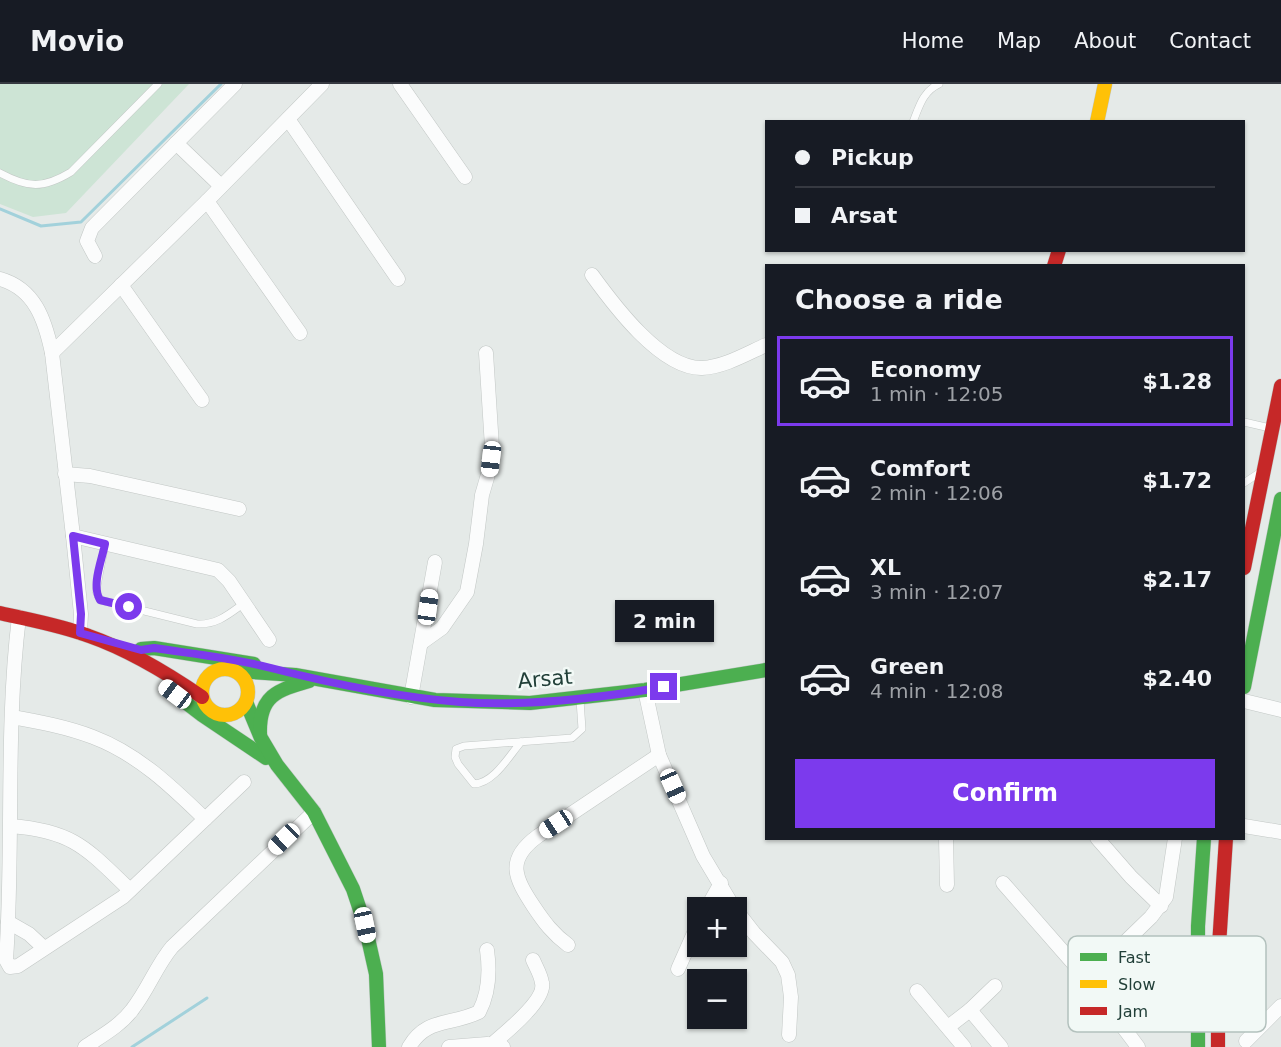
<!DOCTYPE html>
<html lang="en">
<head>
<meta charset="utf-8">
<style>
  :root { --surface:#171b24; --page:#242831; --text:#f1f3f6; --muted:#9ea1a6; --line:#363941; --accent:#7c3aed }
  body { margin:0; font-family:"DejaVu Sans",sans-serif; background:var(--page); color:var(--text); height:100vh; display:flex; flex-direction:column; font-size:22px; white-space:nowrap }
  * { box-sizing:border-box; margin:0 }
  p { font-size:20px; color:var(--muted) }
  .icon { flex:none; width:33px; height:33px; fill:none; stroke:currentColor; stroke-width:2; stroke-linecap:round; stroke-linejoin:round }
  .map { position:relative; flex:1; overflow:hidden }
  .side { position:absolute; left:765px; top:180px; width:480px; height:576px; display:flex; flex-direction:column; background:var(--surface); border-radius:0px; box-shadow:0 2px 4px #0004 }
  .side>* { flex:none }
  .guide { position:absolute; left:765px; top:36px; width:480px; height:132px; border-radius:0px; box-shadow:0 2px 4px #0004; display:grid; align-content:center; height:132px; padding:0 30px; background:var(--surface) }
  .controls { position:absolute; left:687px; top:813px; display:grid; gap:12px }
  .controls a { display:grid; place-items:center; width:60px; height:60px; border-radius:0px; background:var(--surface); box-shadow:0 2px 4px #0004; font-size:30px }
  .end { position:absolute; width:27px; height:27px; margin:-14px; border:8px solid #7c3aed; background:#fff; box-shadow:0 0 0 3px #fff }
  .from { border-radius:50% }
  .bubble { position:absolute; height:42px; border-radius:0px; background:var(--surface); box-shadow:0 2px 4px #0004; font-size:20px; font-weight:600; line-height:42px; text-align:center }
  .car { position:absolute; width:18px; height:36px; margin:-18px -9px; border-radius:8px; box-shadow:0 0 4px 2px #0007; background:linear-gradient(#fff 24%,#345 0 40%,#fff 0 76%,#345 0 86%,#fff 0) }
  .guide b { display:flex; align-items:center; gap:21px; height:57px; font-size:22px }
  .guide b+b { border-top:2px solid var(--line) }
  .guide i { width:15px; height:15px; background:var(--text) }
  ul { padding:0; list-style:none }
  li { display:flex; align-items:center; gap:18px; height:90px; margin:0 12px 9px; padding:0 18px; border:3px solid transparent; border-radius:0px }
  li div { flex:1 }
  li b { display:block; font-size:22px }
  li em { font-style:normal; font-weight:600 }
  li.active { border-color:var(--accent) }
  li>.icon { width:54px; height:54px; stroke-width:1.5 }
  h2 { padding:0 30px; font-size:27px; line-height:72px }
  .button { display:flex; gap:12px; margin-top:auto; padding:12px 30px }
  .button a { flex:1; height:69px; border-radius:0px; background:var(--accent); color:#fff; font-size:24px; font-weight:600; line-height:69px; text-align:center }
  header { display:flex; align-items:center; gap:36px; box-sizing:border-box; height:84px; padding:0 30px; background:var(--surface); border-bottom:2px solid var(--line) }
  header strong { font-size:28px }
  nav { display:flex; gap:33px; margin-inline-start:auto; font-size:21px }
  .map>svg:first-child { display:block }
  .green { fill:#cde4d5 }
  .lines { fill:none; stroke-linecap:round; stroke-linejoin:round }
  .stream { stroke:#a2d1db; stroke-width:3 }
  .lane-casing { stroke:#c2c7c5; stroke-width:8 }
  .street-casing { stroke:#c2c7c5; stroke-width:15 }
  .fast-casing { stroke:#c0c8c5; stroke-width:15 }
  .slow-casing { stroke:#c0c8c5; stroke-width:15 }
  .jam-casing { stroke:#c0c8c5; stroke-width:15 }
  .lane { stroke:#fbfcfc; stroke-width:7 }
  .street { stroke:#fbfcfc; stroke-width:14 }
  .fast { stroke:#4caf50; stroke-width:14 }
  .slow { stroke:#ffc107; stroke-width:14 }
  .jam { stroke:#c62828; stroke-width:14 }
  .route { stroke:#7c3aed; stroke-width:8 }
  .labels { text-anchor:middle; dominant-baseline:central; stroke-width:5; stroke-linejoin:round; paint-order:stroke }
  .street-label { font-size:21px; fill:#213f38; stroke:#f2f9f6 }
  .key { fill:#f2f9f6; stroke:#b3c1bd; stroke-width:1.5 }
  .key-label { font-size:16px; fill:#213f38 }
</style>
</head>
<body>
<header>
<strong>Movio</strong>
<nav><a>Home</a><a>Map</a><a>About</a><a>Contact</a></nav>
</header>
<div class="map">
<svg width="1281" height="963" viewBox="0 0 1281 963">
  <rect width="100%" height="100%" fill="#e5eae8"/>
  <!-- green -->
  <polygon class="green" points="0,0 189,0 66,129 33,133 0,120"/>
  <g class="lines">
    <!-- stream -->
    <g class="stream">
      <polyline points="0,125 41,142 81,138 221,0"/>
      <polyline points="132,963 207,914"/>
    </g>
    <!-- lane casing -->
    <g class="lane-casing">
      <g id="lane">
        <path d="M913,38C919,23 923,7 939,0"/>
        <path d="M0,89C28,104 43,105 71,88L158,0"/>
        <polyline points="1244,338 1270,344"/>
        <polyline points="1244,399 1259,389"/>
        <path d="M105,460L96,507L100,516L197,540C216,541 228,531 243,520"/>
        <path d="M521,658C509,672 494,699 474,700L458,680L455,673L456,665L464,662L572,654L582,645L580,616"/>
      </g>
    </g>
    <!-- street casing -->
    <g class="street-casing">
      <g id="street">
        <polyline points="400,0 465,93"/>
        <polyline points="288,35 398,195"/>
        <polyline points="176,59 221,102"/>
        <polyline points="207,117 300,249"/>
        <polyline points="95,172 87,157 92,144 235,0"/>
        <path d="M592,191C613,220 661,285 702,284C724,283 746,270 766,261"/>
        <path d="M0,195C35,205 45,236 52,269L73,452L81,530L80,549"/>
        <polyline points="121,201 202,316"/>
        <polyline points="52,269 207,117 322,0"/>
        <polyline points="65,390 90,392 239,425"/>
        <polyline points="73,452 218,486 229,497 269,556"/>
        <path d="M19,533C5,647 14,762 6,876L10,883L18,882L123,813L244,698"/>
        <polyline points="421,559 442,544 467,508 476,460 482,411 489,387 492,363 486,269"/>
        <polyline points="645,606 659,671 703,772 734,824"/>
        <polyline points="411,613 435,478"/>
        <polyline points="1244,617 1281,626"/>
        <path d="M12,633C40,638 67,643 93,653C138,670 172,703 205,735"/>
        <path d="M11,742C74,747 87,765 130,806"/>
        <polyline points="1244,742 1281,748"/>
        <polyline points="946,754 947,801"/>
        <polyline points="1097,754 1131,793 1161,822"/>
        <polyline points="1003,799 1087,895 1138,963"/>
        <polyline points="707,824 721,799"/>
        <polyline points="736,826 754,849 782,878 788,891 791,913 789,951"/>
        <polyline points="8,838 29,850 44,864"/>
        <path d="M568,861C553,850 544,838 534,823C515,794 505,776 538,752L659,671"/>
        <polyline points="678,885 698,840"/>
        <polyline points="1087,895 1151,833 1166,813 1175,754"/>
        <polyline points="995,902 970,926 1001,963"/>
        <polyline points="917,907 964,963"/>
        <polyline points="948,943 970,926"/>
        <polyline points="1246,957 1281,922"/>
        <path d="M491,961C504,950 546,916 542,899C541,891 536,883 533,876"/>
        <path d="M85,963C101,952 120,942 132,926C148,906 156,882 172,863L314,728"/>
        <path d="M409,963C427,933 450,942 479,928C489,909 490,887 487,866"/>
        <polyline points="449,963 487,960 503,963"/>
      </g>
    </g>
    <!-- fast casing -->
    <g class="fast-casing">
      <g id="fast">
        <polyline points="141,565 154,564 254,580"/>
        <polyline points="236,587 295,591 435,616 530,619 645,606 766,586"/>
        <polyline points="1244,603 1281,415"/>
        <polyline points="168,605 202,631 266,674"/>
        <polyline points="246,618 261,654 277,681 314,728 353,805 365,841 376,890 379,963"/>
        <path d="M260,649C259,612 277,606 309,597"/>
        <polyline points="1198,963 1198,842 1204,754"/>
      </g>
    </g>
    <!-- slow casing -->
    <g class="slow-casing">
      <g id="slow">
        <polyline points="1097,38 1105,0"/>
        <circle cx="225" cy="608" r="23"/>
      </g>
    </g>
    <!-- jam casing -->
    <g class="jam-casing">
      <g id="jam">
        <polyline points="1054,182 1059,166"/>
        <polyline points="1244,484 1281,302"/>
        <path d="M0,529C30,536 60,541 89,552C129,566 167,589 202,613"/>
        <polyline points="1218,963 1218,877 1226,754"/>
      </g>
    </g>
    <!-- lane -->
    <use href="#lane" class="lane"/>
    <!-- street -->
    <use href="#street" class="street"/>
    <!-- fast -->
    <use href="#fast" class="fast"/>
    <!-- slow -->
    <use href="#slow" class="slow"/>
    <!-- jam -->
    <use href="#jam" class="jam"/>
  </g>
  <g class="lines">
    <!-- route -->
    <path class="route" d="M129,523L100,516C91,501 102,476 105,460L73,452L81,530L80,549L141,566L154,564C193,570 234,574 271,584C333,600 396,613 460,618C526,623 599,614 664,603"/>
  </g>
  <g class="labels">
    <!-- street labels -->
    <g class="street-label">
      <text transform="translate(545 595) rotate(-5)">Arsat</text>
    </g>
  </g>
  <!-- legend -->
  <rect x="1068" y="852" width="198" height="96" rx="9" class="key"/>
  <rect x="1080" y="869" width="27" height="8" fill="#4caf50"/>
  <rect x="1080" y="896" width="27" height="8" fill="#ffc107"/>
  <rect x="1080" y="923" width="27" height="8" fill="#c62828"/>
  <g class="key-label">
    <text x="1118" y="879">Fast</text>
    <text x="1118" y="906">Slow</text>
    <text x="1118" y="933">Jam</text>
  </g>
</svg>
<div class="controls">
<a>+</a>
<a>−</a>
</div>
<i class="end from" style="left:129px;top:523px"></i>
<i class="end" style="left:664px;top:603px"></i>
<div class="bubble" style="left:615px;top:516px;width:99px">2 min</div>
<i class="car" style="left:491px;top:375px;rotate:187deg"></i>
<i class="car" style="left:428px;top:523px;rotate:8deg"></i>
<i class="car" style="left:175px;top:610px;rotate:307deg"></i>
<i class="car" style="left:673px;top:702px;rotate:156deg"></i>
<i class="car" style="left:556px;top:740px;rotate:237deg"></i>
<i class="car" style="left:284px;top:755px;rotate:226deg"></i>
<i class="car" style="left:365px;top:841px;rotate:168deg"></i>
<div class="guide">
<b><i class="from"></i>Pickup</b>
<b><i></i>Arsat</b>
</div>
<section class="side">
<h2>Choose a ride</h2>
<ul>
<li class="active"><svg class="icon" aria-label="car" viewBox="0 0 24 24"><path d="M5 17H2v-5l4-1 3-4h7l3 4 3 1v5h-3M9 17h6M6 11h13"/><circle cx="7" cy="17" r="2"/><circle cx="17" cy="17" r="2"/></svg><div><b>Economy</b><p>1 min · 12:05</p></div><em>$1.28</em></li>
<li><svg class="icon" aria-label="car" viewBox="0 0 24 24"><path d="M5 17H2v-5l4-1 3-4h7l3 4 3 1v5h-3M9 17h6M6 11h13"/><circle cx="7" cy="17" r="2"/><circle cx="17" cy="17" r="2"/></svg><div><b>Comfort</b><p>2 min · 12:06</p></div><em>$1.72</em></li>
<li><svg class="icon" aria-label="car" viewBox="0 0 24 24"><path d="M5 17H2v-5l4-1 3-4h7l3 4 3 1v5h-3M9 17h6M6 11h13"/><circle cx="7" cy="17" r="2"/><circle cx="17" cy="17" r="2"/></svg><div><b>XL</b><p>3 min · 12:07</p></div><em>$2.17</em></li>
<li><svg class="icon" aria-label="car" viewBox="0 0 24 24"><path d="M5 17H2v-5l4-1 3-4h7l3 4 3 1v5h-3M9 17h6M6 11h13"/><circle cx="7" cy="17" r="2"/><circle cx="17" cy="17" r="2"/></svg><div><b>Green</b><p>4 min · 12:08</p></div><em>$2.40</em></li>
</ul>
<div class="button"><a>Confirm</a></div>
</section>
</div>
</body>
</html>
